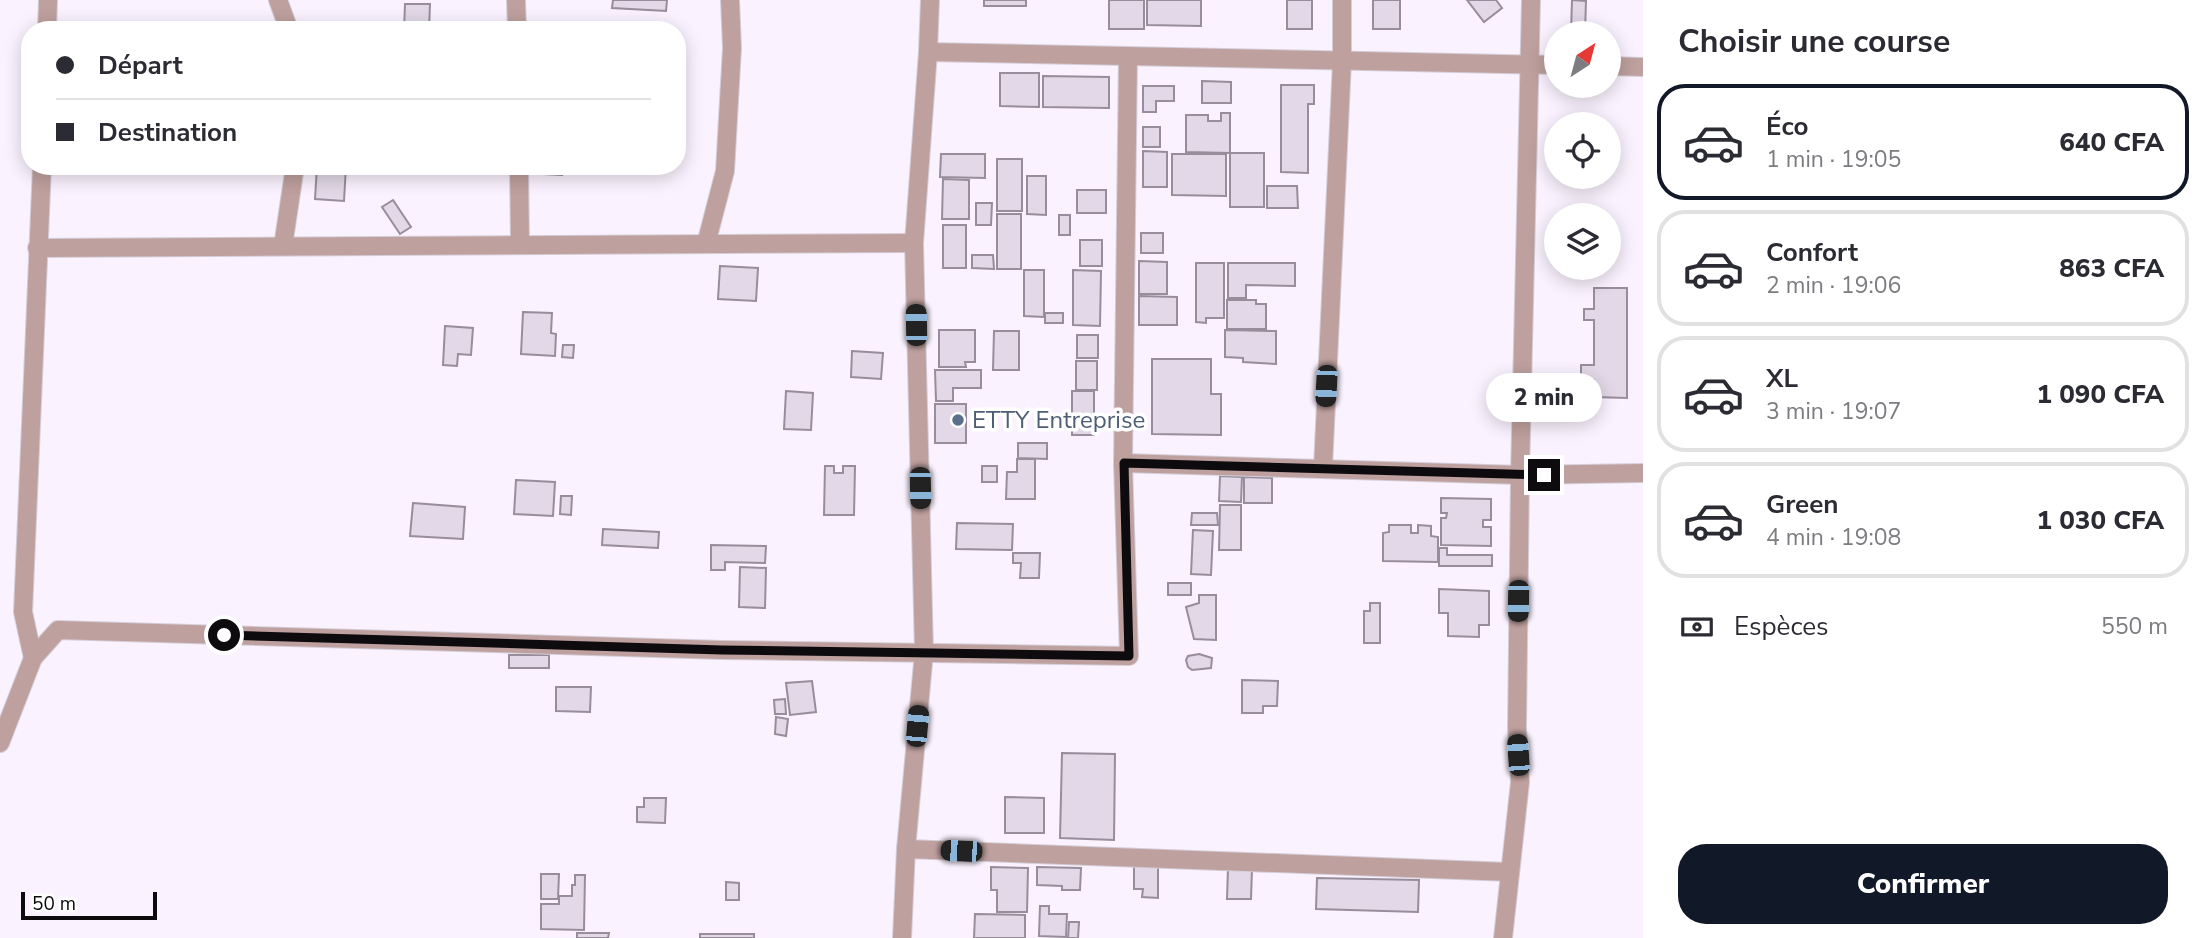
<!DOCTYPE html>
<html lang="fr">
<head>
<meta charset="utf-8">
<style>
  :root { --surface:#fff; --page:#f7f7f7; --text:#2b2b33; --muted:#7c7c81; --line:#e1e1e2; --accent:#111827 }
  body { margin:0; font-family:"Nunito Sans",sans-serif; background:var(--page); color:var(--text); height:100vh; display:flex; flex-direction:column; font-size:26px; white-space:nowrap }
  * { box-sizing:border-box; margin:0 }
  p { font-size:23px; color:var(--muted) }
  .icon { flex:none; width:38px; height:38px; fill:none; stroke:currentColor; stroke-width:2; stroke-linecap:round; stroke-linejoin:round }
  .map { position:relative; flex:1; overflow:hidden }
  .sheet { display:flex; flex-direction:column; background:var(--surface); width:560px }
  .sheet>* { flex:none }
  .banner { position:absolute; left:21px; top:21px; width:665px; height:154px; border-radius:28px; box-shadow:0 4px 18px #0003; display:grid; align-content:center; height:154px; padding:0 35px; background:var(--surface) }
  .needle { width:46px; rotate:36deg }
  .fabs { position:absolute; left:1544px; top:21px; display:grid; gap:14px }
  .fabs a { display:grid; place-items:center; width:77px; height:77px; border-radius:50%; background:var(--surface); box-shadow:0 4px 18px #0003; font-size:35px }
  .scale { position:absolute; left:21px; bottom:18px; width:136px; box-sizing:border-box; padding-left:7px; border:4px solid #0e0b0f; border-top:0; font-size:19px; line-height:24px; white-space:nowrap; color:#0e0b0f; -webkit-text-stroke:5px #fff; paint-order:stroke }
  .end { position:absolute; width:32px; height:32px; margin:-16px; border:9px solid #0e0b0f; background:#fff; box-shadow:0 0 0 4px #fff }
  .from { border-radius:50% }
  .bubble { position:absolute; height:49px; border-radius:24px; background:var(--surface); box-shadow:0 4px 18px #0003; font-size:23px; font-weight:800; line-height:49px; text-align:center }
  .car { position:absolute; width:21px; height:42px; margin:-21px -10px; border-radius:9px; box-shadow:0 0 5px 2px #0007; background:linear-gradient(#222 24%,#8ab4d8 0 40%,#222 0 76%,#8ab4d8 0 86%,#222 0) }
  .banner b { display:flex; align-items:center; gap:24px; height:66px; font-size:26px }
  .banner b+b { border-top:2px solid var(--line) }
  .banner i { width:18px; height:18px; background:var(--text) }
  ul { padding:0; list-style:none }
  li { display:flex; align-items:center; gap:21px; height:116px; margin:0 14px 10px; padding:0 21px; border:4px solid var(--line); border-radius:28px }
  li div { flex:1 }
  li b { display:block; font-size:26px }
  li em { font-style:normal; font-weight:800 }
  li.on { border-color:var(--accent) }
  li>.icon { width:63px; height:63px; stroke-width:1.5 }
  h2 { padding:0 35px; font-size:32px; line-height:84px }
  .pay { display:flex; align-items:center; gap:18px; height:77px; padding:0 35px; font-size:26px }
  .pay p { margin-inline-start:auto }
  .action { display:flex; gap:14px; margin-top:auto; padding:14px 35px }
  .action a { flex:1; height:80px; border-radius:28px; background:var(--accent); color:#fff; font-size:28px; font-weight:800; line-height:80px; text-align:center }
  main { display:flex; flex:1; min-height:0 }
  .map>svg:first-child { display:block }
  .building { fill:#e2d8e7; stroke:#978d9b; stroke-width:2 }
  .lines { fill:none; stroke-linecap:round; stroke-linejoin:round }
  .minor-casing { stroke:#d4cdd8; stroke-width:20 }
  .minor { stroke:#bea09e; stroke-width:18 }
  .route { stroke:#0e0b0f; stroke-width:9 }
  .service-dot { fill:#5c6f8a; stroke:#fff; stroke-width:2.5 }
  .labels { text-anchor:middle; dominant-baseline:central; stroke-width:7; stroke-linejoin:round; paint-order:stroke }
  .service-label { font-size:24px; fill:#4e5e75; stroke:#fff; text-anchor:start }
</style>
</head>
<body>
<main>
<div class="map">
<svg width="1643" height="938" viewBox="0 0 1643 938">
  <rect width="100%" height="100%" fill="#faf2fe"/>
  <!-- building -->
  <g class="building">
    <polygon points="613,0 667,0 666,11 612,8"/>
    <rect x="984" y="0" width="42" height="6"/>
    <rect x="1109" y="0" width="35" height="29"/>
    <polygon points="1147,0 1201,0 1201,26 1147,25"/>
    <rect x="1287" y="0" width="25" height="29"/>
    <rect x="1373" y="0" width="27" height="29"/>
    <polygon points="1467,0 1496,0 1502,8 1484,22"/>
    <polygon points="1572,0 1586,1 1585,33 1571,33"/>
    <polygon points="405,4 430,4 429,30 404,30"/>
    <polygon points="1000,73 1039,73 1039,107 1000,106"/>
    <polygon points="1043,76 1109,77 1109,108 1043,107"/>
    <polygon points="1202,81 1231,82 1231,103 1202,103"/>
    <polygon points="1281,85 1314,85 1314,104 1308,104 1308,173 1281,172"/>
    <polygon points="1143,86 1174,86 1174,101 1156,101 1156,112 1143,112"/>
    <polygon points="1221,113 1230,113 1230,153 1186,152 1186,115 1208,115 1208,121 1221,121"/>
    <rect x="1143" y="127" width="17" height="20"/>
    <polygon points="1143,151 1167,152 1167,187 1143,187"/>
    <rect x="1230" y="153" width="34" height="54"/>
    <polygon points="941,154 985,154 985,178 940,177"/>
    <polygon points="1172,154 1226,154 1226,196 1172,195"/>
    <rect x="997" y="159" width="25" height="52"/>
    <polygon points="317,166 346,166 344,201 315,199"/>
    <polygon points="525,166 563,166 562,175 524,173"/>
    <polygon points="1027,176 1046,176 1046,215 1027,214"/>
    <polygon points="943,179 969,180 969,219 942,219"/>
    <polygon points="1267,186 1297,186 1298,208 1267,208"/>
    <rect x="1077" y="190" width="29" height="23"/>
    <polygon points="393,200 411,227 400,234 382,207"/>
    <polygon points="976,203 992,203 991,225 976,225"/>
    <rect x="997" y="214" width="24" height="55"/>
    <rect x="1059" y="215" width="11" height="20"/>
    <rect x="943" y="225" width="23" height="43"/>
    <rect x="1141" y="233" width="22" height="20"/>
    <rect x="1080" y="240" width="22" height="26"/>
    <polygon points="972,255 993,255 994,269 972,268"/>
    <polygon points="1139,261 1167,262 1167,294 1139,294"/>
    <polygon points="1196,263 1224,263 1224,318 1206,318 1206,323 1196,322"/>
    <polygon points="1228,263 1295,263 1295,286 1246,285 1246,298 1228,298"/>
    <polygon points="720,266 758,268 756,301 718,299"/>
    <polygon points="1024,270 1044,270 1044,317 1024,316"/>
    <polygon points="1073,270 1101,271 1100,326 1073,325"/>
    <polygon points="1594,288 1627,288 1627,398 1594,397 1594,380 1581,380 1581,365 1594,365 1594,320 1584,320 1584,309 1594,309"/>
    <polygon points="1139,296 1177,297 1177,325 1139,325"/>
    <polygon points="1227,300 1256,300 1256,304 1266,304 1266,329 1227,329"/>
    <polygon points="523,312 552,313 551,333 556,334 555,356 521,354"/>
    <rect x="1045" y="313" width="18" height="10"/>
    <polygon points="445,326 473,328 471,355 458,354 457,366 443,365"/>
    <polygon points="939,330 975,330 975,362 965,362 966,367 939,367"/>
    <polygon points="1225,330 1276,331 1276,364 1243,362 1243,358 1225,357"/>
    <polygon points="994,331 1019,331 1019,370 993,370"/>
    <rect x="1077" y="335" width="21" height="23"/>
    <polygon points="563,345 574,345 573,358 562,357"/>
    <polygon points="852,351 883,353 881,379 851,377"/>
    <polygon points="1152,359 1211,359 1211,394 1221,394 1221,435 1152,434"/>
    <rect x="1076" y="361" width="21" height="29"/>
    <polygon points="935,370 981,370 981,388 953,388 953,401 936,401"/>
    <polygon points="786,391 813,393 811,430 784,429"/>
    <rect x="1072" y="391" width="22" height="44"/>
    <rect x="935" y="404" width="31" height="39"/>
    <polygon points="1018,443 1047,443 1047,459 1018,458"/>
    <polygon points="1017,459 1035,459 1035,499 1006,499 1007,472 1017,472"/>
    <polygon points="825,466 834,466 834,473 843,473 843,466 855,466 854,515 824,515"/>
    <rect x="982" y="466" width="15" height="16"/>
    <polygon points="1220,476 1242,477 1241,502 1219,501"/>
    <polygon points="1244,477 1272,478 1272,503 1244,503"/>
    <polygon points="516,480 555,482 553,516 514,514"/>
    <polygon points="561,496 572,496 571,515 560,514"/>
    <polygon points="1441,498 1491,499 1491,520 1483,520 1483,527 1491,527 1491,546 1441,545 1441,518 1446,518 1447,513 1441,513"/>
    <polygon points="413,503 465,507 463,539 410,536"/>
    <polygon points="1220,505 1241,505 1241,550 1219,550"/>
    <polygon points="1192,513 1217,513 1218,525 1191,525"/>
    <polygon points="957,523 1013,524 1012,550 956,549"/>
    <polygon points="1389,525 1411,525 1411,533 1418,533 1418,525 1431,526 1431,536 1438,537 1438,562 1383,561 1383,533 1389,532"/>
    <polygon points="603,529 659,532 658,548 602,545"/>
    <polygon points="1193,530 1213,531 1211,575 1191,574"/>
    <polygon points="711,545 766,546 765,563 725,562 725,570 711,570"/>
    <polygon points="1439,548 1447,548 1447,555 1492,555 1492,566 1439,566"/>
    <polygon points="1013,553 1040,553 1039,578 1020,578 1021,563 1013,563"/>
    <polygon points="740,567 766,568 765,608 739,607"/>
    <rect x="1168" y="583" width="23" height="12"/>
    <polygon points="1439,589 1489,591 1489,625 1479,625 1479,637 1448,636 1448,613 1439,613"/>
    <polygon points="1199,595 1216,595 1216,640 1194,639 1186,607 1199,603"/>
    <polygon points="1370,603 1380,603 1380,643 1364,643 1364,611 1370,611"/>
    <polygon points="1199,654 1212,658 1211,668 1192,670 1188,667 1186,660 1188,656"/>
    <rect x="509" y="655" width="40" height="13"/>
    <polygon points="1242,680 1278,681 1277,706 1263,706 1263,713 1242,713"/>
    <polygon points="812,681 816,712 790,715 786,683"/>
    <polygon points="556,687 591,687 590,712 556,711"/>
    <polygon points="785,699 786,714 775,714 774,700"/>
    <polygon points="776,717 788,719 786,736 775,734"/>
    <polygon points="1062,753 1115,754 1114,840 1060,838"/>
    <polygon points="1005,797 1044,798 1044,833 1005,833"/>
    <polygon points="644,798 666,798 665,823 637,822 637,807 644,807"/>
    <polygon points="1134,866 1158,867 1158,898 1142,897 1143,889 1134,889"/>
    <polygon points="991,867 1028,868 1027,912 997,912 997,890 991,890"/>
    <polygon points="1037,867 1081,868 1080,890 1062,890 1062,886 1037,885"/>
    <polygon points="1228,868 1252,869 1251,899 1227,899"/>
    <polygon points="541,874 559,874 558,899 541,899"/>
    <polygon points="575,875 585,875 584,930 541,929 541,904 559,904 559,896 572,896 572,885 575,885"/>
    <polygon points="1317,878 1419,880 1418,912 1316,909"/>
    <polygon points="726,882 739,883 739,900 726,900"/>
    <polygon points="1040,906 1049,906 1049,914 1067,914 1066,937 1039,936"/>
    <polygon points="975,914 1025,915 1025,938 974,938"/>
    <polygon points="1069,922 1079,922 1078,938 1068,938"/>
    <polygon points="577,933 609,933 608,938 577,938"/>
    <rect x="700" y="934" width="54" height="4"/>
  </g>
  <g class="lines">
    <!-- minor casing -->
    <g class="minor-casing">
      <g id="minor">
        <polyline points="278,0 289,30"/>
        <polyline points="516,0 517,30"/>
        <polyline points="47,30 48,0"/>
        <polyline points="928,52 1556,65"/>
        <polyline points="1608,66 1643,67"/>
        <polyline points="519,166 520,244"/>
        <polyline points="706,244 725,171 732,48 730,0"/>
        <polyline points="283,246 295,166"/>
        <polyline points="37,248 914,243"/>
        <polyline points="1123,463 1520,475 1643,473"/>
        <polyline points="1323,468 1342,61 1342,0"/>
        <polyline points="33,658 23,612 42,166"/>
        <polyline points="0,743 33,658 58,630 722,650 1129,656 1123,463 1128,56"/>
        <polyline points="906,849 1510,872"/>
        <polyline points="902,938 906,849 924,652 914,243 928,52 930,0"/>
        <polyline points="1503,938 1520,782 1517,728 1520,475 1531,0"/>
      </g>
    </g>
    <!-- minor -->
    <use href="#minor" class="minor"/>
  </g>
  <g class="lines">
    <!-- route -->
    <polyline class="route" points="224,635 722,650 1129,656 1124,463 1544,475"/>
  </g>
  <!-- markers -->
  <circle class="service-dot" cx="958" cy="420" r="7"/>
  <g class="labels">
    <!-- service labels -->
    <g class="service-label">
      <text x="972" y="420">ETTY Entreprise</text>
    </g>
  </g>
</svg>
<div class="fabs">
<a><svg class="needle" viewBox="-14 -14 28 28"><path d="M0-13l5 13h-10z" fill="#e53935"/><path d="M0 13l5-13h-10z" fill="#7c7c81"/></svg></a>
<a><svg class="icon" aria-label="locate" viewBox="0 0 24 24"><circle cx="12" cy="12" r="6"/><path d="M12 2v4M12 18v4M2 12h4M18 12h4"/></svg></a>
<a><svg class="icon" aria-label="layers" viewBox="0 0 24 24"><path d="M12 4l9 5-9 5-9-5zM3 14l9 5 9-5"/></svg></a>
</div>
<div class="scale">50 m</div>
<i class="end from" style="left:224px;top:635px"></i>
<i class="end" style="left:1544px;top:475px"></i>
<div class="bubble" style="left:1486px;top:373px;width:116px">2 min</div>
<i class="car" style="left:916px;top:325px;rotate:359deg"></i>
<i class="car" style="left:1326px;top:386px;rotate:183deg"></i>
<i class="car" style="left:920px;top:488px;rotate:179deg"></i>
<i class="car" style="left:1518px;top:601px;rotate:181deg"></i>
<i class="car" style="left:917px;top:726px;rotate:5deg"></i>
<i class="car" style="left:1518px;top:755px;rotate:356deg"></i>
<i class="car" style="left:961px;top:851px;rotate:272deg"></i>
<div class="banner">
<b><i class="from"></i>Départ</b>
<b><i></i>Destination</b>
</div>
</div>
<section class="sheet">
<h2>Choisir une course</h2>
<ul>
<li class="on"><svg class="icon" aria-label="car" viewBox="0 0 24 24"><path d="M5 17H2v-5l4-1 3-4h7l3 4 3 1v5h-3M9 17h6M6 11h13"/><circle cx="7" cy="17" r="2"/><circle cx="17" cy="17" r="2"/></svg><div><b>Éco</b><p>1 min · 19:05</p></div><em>640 CFA</em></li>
<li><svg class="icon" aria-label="car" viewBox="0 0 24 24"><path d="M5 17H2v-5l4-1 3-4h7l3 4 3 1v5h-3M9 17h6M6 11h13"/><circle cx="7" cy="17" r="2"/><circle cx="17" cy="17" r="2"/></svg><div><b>Confort</b><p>2 min · 19:06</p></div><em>863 CFA</em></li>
<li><svg class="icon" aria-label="car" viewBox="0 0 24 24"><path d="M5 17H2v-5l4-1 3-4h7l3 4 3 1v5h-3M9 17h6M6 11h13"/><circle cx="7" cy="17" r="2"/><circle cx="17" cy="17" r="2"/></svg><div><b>XL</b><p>3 min · 19:07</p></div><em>1 090 CFA</em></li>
<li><svg class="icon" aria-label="car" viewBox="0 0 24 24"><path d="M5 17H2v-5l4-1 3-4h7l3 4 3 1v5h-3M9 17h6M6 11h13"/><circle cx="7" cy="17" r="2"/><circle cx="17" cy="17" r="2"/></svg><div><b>Green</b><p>4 min · 19:08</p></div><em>1 030 CFA</em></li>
</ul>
<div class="pay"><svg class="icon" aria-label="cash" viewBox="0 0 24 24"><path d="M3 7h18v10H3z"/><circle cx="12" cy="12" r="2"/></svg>Espèces<p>550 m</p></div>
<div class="action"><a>Confirmer</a></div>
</section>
</main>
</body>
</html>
